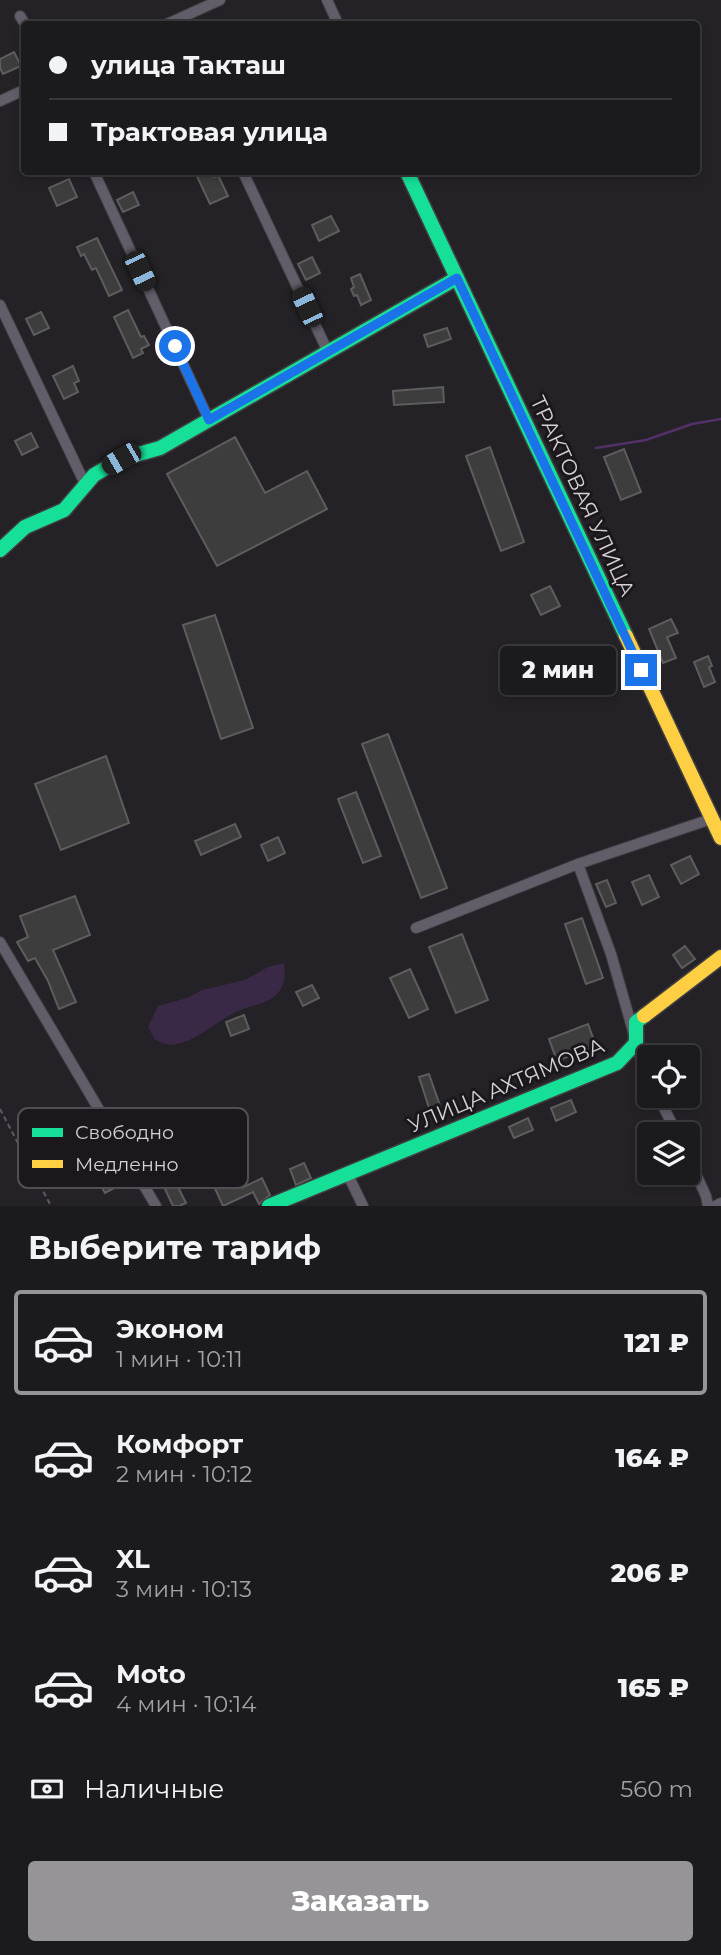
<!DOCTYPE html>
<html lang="ru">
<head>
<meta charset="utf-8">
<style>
  :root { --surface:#1b1a1c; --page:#242325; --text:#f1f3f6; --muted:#a0a1a3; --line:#39383b; --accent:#969498 }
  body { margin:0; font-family:Montserrat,sans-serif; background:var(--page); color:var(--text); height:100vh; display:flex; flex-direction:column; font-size:26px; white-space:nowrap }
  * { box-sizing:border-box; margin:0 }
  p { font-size:23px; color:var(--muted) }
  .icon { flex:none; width:38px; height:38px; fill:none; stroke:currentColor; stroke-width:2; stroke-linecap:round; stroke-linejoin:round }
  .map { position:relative; height:1206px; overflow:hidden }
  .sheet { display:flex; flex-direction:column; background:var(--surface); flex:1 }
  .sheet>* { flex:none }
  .guide { position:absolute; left:21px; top:21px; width:679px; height:154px; border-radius:7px; box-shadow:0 4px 10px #0003,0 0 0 2px var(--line); display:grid; align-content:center; height:154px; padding:0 28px; background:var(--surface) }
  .tools { position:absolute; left:637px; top:1045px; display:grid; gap:14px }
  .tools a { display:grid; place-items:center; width:63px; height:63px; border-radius:7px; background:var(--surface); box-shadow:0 4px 10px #0003,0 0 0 2px var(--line); font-size:35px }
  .end { position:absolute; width:32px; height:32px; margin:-16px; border:9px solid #1a73e8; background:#fff; box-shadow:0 0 0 4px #fff }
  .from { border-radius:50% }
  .bubble { position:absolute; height:49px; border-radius:7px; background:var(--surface); box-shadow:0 4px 10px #0003,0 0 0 2px var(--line); font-size:23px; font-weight:800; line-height:49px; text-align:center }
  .car { position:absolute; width:21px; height:42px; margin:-21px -10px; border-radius:9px; box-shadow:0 0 5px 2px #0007; background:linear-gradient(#222 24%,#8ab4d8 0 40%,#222 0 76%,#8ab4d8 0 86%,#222 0) }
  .guide b { display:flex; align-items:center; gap:24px; height:66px; font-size:26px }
  .guide b+b { border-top:2px solid var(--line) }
  .guide i { width:18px; height:18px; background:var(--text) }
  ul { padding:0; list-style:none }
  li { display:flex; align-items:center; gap:21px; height:105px; margin:0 14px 10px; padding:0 14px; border:4px solid transparent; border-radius:7px }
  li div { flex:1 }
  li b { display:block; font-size:26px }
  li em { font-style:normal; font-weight:800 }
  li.current { border-color:var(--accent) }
  li>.icon { width:63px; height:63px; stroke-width:1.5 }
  h2 { padding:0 28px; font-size:32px; line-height:84px }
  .pay { display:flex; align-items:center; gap:18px; height:77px; padding:0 28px; font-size:26px }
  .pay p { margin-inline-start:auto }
  .primary-button { display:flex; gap:14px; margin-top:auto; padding:14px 28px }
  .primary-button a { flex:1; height:80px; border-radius:7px; background:var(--accent); color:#fff; font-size:28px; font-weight:800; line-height:80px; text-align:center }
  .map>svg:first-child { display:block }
  .green { fill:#3a2847 }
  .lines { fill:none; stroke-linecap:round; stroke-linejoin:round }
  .stream { stroke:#513167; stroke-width:2.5 }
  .building { fill:#3e3d3d; stroke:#5e5c5c; stroke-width:2 }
  .street-casing { stroke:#403f41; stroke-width:12 }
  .fast-casing { stroke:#403f41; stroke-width:17 }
  .slow-casing { stroke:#403f41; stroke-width:17 }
  .path { stroke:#5d5962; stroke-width:2; stroke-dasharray:5 3.5; stroke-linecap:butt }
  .street { stroke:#635c69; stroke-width:10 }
  .fast { stroke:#16e098; stroke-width:14 }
  .slow { stroke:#ffcf43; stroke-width:14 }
  .route { stroke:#1a73e8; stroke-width:9 }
  .labels { text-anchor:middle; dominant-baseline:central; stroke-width:6; stroke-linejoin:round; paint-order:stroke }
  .street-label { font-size:21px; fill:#d3d1d5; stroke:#1b171d }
  .key { fill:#1b171d; stroke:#524f54; stroke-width:2 }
  .key-label { font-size:19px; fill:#d3d1d5 }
</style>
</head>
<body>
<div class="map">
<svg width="721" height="1206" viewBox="0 0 721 1206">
  <rect width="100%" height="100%" fill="#242226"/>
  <!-- green -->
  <path class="green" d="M284,963C285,974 286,985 277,994C267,1004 256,1004 243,1009C218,1018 199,1042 171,1045C166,1045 160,1042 155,1040L148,1027L158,1006L187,998L202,990L245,980L268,967Z"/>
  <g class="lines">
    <!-- stream -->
    <polyline class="stream" points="596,448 646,440 692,424 721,419"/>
  </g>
  <!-- building -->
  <g class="building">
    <polygon points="14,52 21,66 3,74 0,68 0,59"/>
    <polygon points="195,172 212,172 214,177 218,175 228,196 210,204"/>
    <polygon points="69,179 77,197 57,206 49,188"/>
    <polygon points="133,192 139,205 123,212 117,200"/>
    <polygon points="331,216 339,231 319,241 312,225"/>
    <polygon points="97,238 122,290 109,296 96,268 92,270 84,254 81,256 77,247"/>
    <polygon points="312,257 320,273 306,280 298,264"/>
    <polygon points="360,274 371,300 361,305 357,295 354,296 351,289 354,287 351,278"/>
    <polygon points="128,310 141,337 144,336 149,345 141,349 143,353 133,358 114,317"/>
    <polygon points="41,312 49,328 34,335 26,319"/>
    <polygon points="447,328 451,339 428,347 424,335"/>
    <polygon points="73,366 79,381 74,383 78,392 64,399 53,376"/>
    <polygon points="443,387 444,402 394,405 393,391"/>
    <polygon points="31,433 38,447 22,455 15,441"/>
    <polygon points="235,437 265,493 307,471 327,509 217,566 167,474"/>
    <polygon points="490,447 524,542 501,551 466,456"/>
    <polygon points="624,449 641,492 621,500 604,457"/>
    <polygon points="550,586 560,606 541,615 531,595"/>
    <polygon points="215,615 253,728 221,739 183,625"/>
    <polygon points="671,619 678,633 667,637 676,658 663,663 649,629"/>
    <polygon points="708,656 712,666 709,667 715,682 704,687 694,662"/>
    <polygon points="388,734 447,888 421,898 362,744"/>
    <polygon points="106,756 129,823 61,850 35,784"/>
    <polygon points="356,792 381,856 363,863 338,799"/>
    <polygon points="235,824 241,837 201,855 195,841"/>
    <polygon points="278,837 285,853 268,861 261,845"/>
    <polygon points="690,856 699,874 681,884 671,865"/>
    <polygon points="649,875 659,897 642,905 632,882"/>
    <polygon points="607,880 616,903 606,907 596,884"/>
    <polygon points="75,896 90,935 53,950 76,1002 59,1009 48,981 35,958 28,961 17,942 28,937 20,916"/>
    <polygon points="582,918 603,978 586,984 565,924"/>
    <polygon points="462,934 488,1000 456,1013 429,947"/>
    <polygon points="685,946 695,959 682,968 673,955"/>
    <polygon points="410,969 428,1009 409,1018 390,978"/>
    <polygon points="312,985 319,998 303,1006 296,992"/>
    <polygon points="244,1015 249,1029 231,1036 226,1022"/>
    <polygon points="588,1024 596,1046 557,1061 549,1039"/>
    <polygon points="429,1074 444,1117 433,1120 419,1077"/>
    <polygon points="571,1100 576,1112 556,1121 551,1108"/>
    <polygon points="528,1118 533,1130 514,1138 509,1127"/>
    <polygon points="105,1152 109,1159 104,1162 118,1186 105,1193 91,1169 67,1181 63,1175"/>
    <polygon points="304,1163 311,1178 296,1185 290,1169"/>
    <polygon points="234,1171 242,1188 262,1178 270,1195 259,1204 253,1192 223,1206 212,1182"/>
    <polygon points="176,1183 186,1203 179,1206 173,1206 165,1189"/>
  </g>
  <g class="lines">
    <!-- street casing -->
    <g class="street-casing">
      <g id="street">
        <polyline points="327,0 338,24"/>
        <polyline points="20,16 25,24"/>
        <polyline points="167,24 220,0"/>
        <polyline points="0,101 24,90"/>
        <polyline points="94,172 209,420"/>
        <polyline points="243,172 328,352"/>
        <polyline points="0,305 86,486"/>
        <polyline points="578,864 611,954 641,1059 649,1077"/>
        <polyline points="416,928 578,864 711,819"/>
        <polyline points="0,942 156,1206"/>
        <polyline points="658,1096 677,1134"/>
        <polyline points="688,1157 706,1196 708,1206"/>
        <polyline points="347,1173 363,1206"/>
        <polyline points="715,1206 721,1203"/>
      </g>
    </g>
    <!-- fast casing -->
    <g class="fast-casing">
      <g id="fast">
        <polyline points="407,172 626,636"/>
        <polyline points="0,550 25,527 64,510 94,475 121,459 160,448 457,278"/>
        <polyline points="269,1206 617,1063 636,1043 636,1022 644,1016"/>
      </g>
    </g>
    <!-- slow casing -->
    <g class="slow-casing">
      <g id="slow">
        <polyline points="626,636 721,838"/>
        <polyline points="644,1016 721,957"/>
      </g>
    </g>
    <!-- path -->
    <polyline class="path" points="0,1109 51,1206"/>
    <!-- street -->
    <use href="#street" class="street"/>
    <!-- fast -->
    <use href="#fast" class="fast"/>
    <!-- slow -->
    <use href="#slow" class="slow"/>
  </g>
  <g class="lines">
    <!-- route -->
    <polyline class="route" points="175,346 209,420 457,278 641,670"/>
  </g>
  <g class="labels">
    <!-- street labels -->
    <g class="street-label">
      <text transform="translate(583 496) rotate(65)">ТРАКТОВАЯ УЛИЦА</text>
      <text transform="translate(506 1085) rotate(-23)">УЛИЦА АХТЯМОВА</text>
    </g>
  </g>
  <!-- legend -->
  <rect x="18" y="1108" width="230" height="80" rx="10" class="key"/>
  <rect x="32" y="1128" width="31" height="9" fill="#16e098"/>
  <rect x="32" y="1160" width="31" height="8" fill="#ffcf43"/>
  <g class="key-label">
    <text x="75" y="1139">Свободно</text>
    <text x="75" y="1171">Медленно</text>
  </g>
</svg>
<div class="tools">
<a><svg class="icon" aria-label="locate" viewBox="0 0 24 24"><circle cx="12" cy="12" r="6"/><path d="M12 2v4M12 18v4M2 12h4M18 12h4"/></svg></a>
<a><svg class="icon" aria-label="layers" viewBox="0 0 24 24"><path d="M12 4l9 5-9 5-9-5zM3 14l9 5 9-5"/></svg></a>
</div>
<i class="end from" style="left:175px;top:346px"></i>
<i class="end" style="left:641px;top:670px"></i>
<div class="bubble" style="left:500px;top:646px;width:116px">2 мин</div>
<i class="car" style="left:140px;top:271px;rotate:155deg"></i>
<i class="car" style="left:307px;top:307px;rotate:335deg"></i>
<i class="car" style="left:121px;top:459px;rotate:240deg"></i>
<div class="guide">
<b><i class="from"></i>улица Такташ</b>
<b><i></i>Трактовая улица</b>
</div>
</div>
<section class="sheet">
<h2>Выберите тариф</h2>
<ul>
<li class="current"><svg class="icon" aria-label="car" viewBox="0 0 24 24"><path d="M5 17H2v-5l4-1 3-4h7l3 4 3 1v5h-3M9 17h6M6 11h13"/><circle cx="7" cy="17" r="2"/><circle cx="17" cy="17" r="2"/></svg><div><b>Эконом</b><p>1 мин · 10:11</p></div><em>121 ₽</em></li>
<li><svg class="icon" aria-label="car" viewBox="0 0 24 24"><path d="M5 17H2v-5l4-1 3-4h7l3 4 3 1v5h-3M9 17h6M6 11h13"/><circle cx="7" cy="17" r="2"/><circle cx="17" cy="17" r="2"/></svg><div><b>Комфорт</b><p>2 мин · 10:12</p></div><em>164 ₽</em></li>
<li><svg class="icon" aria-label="car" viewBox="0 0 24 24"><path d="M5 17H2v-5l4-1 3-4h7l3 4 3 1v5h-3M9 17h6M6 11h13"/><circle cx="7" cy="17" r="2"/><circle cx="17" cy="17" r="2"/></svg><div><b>XL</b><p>3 мин · 10:13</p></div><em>206 ₽</em></li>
<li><svg class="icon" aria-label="car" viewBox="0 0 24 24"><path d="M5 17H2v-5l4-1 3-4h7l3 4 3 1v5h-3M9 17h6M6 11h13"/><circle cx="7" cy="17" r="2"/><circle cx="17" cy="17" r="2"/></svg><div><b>Moto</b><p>4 мин · 10:14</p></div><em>165 ₽</em></li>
</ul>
<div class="pay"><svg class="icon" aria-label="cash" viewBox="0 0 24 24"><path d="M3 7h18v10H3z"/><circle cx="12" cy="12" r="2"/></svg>Наличные<p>560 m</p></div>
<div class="primary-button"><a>Заказать</a></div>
</section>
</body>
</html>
